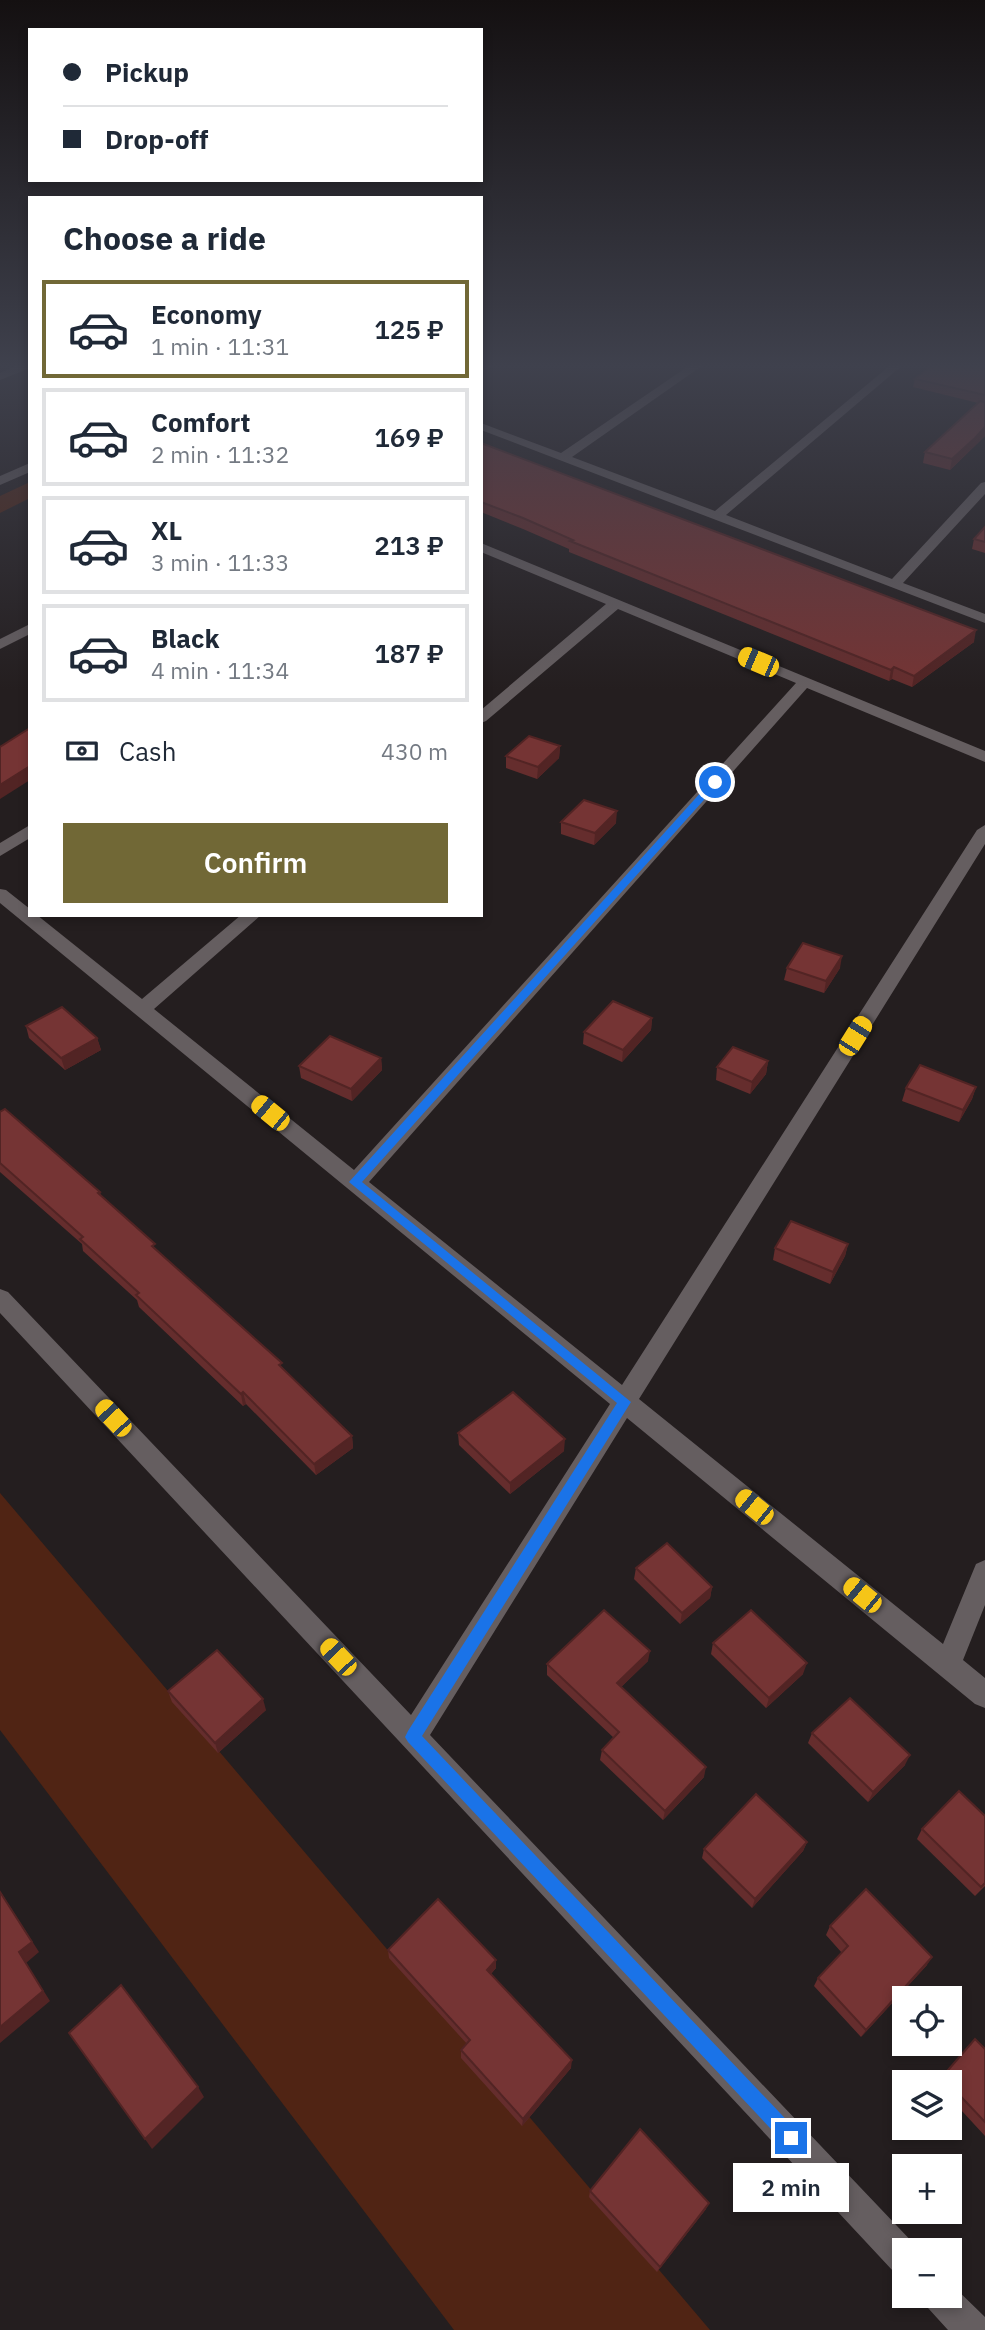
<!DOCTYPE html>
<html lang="en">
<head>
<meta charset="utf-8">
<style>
  :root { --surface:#fff; --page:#f6f6f7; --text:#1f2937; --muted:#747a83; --line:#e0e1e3; --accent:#716836 }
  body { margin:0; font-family:"IBM Plex Sans",sans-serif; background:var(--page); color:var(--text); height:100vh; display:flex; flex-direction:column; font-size:26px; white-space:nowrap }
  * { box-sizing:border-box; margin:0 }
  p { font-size:23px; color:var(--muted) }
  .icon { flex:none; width:38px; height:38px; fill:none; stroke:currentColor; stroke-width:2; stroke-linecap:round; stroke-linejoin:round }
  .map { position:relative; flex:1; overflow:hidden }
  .sheet { position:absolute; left:28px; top:196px; width:455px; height:721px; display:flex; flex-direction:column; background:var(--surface); border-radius:0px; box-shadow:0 4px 10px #0003 }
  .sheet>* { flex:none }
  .hud { position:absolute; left:28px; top:28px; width:455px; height:154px; border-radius:0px; box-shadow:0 4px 10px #0003; display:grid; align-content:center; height:154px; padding:0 35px; background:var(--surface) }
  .buttons { position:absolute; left:892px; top:1986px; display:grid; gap:14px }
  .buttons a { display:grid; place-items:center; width:70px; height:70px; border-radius:0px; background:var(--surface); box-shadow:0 4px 10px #0003; font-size:35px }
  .end { position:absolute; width:32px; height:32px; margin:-16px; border:9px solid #1a73e8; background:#fff; box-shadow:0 0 0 4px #fff }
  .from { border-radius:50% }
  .bubble { position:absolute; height:49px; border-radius:0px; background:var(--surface); box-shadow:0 4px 10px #0003; font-size:23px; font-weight:600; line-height:49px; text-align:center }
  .car { position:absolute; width:21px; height:42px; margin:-21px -10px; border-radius:9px; box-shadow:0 0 5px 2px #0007; background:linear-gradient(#f5c518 24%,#345 0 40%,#f5c518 0 76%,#345 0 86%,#f5c518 0) }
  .hud b { display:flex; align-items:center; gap:24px; height:66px; font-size:26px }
  .hud b+b { border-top:2px solid var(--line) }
  .hud i { width:18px; height:18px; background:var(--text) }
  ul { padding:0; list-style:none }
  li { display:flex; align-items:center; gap:21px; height:98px; margin:0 14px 10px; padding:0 21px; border:4px solid var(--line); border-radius:0px }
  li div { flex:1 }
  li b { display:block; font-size:26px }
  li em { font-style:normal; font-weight:600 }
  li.selected { border-color:var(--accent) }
  li>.icon { width:63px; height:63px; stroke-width:1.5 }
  h2 { padding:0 35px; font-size:32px; line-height:84px }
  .pay { display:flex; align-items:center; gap:18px; height:77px; padding:0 35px; font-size:26px }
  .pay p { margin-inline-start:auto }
  .action { display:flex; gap:14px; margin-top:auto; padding:14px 35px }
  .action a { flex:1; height:80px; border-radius:0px; background:var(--accent); color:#fff; font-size:28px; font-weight:600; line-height:80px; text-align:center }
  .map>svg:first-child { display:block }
  .green { fill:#502414 }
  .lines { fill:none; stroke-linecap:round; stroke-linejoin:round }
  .minor { fill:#655e60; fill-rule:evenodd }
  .wall { fill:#652d2d }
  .shaded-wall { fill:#522424 }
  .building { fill:#753434; stroke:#522424; stroke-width:2 }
  .route { fill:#1a73e8 }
</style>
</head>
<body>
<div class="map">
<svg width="985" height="2330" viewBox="0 0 985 2330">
  <rect width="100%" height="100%" fill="#241e1f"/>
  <!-- green -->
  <g class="green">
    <polygon points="30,482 30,498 0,513 0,496"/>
    <polygon points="0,1493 710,2330 454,2330 0,1730"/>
  </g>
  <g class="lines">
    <!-- minor -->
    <g class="minor">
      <polygon points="22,363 30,363 30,368 0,380 0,373"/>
      <polygon points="484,363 497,363 481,373"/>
      <polygon points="693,363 706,363 572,457 715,511 893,363 905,363 726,515 892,579 981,483 985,482 985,494 903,583 985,614 985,623 481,430 481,423 561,453"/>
      <polygon points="30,463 30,472 0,485 0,476"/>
      <polygon points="481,543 985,751 985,762 807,688 369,1182 622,1385 977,830 985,825 985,844 639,1399 943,1644 976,1564 985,1560 985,1605 963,1660 985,1678 985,1708 975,1704 627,1418 430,1735 917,2247 919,2250 905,2250 905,2276 893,2271 0,1313 0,1289 8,1292 411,1715 610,1404 0,903 0,889 6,890 30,909 30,915 37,915 142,999 241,915 261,915 154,1009 354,1170 796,683 618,609 486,721 481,723 481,710 606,604 481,552"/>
      <polygon points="30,624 30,634 0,649 0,639"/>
      <polygon points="30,825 30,838 0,856 0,843"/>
      <polygon points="950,2283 985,2317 985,2330 948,2330 928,2308 922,2296 950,2296"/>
    </g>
  </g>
  <!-- wall -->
  <g class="wall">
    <polygon points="985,363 985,436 950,470 923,463 925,452 978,403 913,387 915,379"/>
    <polygon points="481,443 974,642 912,687 892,679 889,681 569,552 569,549 523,529 481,512"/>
    <polygon points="985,527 985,553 972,549 974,539"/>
    <polygon points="560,746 559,758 537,779 506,768 506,756"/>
    <polygon points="561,822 616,823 594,845 561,834"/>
    <polygon points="787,968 840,968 824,993 784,980"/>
    <polygon points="652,1018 651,1030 622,1062 583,1044 584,1032"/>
    <polygon points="26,1026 97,1038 101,1050 65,1070 29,1038"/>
    <polygon points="381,1058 382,1070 352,1101 301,1078 299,1066"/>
    <polygon points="768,1061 766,1074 750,1094 716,1080 717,1067"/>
    <polygon points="976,1087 972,1099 959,1122 902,1101 906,1088"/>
    <polygon points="0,1112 100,1192 101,1196 157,1250 283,1368 352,1436 353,1448 316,1475 246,1404 243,1406 139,1307 137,1300 83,1251 82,1244 0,1172"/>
    <polygon points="848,1244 845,1256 830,1284 773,1260 775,1248"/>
    <polygon points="458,1433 564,1451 510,1494 459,1445"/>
    <polygon points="636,1568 712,1587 710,1598 680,1624 634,1579"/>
    <polygon points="713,1643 803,1674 766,1708 711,1654"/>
    <polygon points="648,1661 621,1687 704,1777 663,1820 600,1760 602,1750 614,1738 547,1675 547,1664"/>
    <polygon points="168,1691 266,1710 218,1753 172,1702"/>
    <polygon points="812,1733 905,1765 868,1802 808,1743"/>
    <polygon points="985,1816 985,1886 975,1896 917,1839 922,1829"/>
    <polygon points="807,1842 803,1851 752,1908 702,1858 704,1849"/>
    <polygon points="830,1926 927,1965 861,2037 814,1986 818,1978 842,1953 826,1935"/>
    <polygon points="388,1950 496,1960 496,1968 491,1974 571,2068 522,2126 461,2058 461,2050 467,2044 389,1958"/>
    <polygon points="975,2039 985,2049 985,2136 950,2098 950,2082 938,2082"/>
    <polygon points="590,2191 706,2209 657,2272 589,2197"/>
  </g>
  <!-- shaded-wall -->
  <g class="shaded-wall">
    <polygon points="985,427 985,436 950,470 952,459"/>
    <polygon points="976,630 974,642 912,687 914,676"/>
    <polygon points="894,667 892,679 889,681 891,670"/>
    <polygon points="560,746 559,758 537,779 538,767"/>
    <polygon points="30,766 30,780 0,799 0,785"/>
    <polygon points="617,811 616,823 594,845 595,833"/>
    <polygon points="842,956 840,968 824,993 826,981"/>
    <polygon points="652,1018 651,1030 622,1062 623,1050"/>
    <polygon points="97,1038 101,1050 65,1070 61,1058"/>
    <polygon points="381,1058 382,1070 352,1101 351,1089"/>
    <polygon points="768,1061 766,1074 750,1094 752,1082"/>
    <polygon points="976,1087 972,1099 959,1122 963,1110"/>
    <polygon points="848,1244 845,1256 830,1284 833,1272"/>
    <polygon points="243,1392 246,1404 243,1406 241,1394"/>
    <polygon points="352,1436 353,1448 316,1475 314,1464"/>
    <polygon points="565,1439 564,1451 510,1494 510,1483"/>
    <polygon points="712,1587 710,1598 680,1624 682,1613"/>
    <polygon points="650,1651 648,1661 615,1693 617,1683"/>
    <polygon points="807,1663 803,1674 766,1708 769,1698"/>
    <polygon points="263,1699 266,1710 218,1753 215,1743"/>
    <polygon points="910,1755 905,1765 868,1802 873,1792"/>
    <polygon points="706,1767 704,1777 663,1820 665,1811"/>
    <polygon points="807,1842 803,1851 752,1908 755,1899"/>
    <polygon points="0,1891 39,1952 26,1963 50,2001 0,2043"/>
    <polygon points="932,1957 927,1965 861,2037 866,2030"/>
    <polygon points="496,1960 496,1968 487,1978 487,1970"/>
    <polygon points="572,2060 571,2068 522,2126 523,2119"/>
    <polygon points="198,2087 204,2097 152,2149 145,2139"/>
    <polygon points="709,2203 706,2209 657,2272 660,2267"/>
  </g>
  <!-- building -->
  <g class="building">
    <polygon points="934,363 985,363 985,395 915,379"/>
    <polygon points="980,401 985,402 985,427 975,438 952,459 925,452"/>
    <polygon points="481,443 976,630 914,676 894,667 891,670 570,541 573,540 523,518 481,502"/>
    <polygon points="985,527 985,542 974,539"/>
    <polygon points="30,728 30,766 0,785 0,747"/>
    <polygon points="529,736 560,746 538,767 506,756"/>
    <polygon points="584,800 617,811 595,833 561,822"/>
    <polygon points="803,943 842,956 826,981 787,968"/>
    <polygon points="613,1001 652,1018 623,1050 584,1032"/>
    <polygon points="62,1007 97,1038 61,1058 26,1026"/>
    <polygon points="330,1036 381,1058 351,1089 299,1066"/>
    <polygon points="733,1047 768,1061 752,1082 717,1067"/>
    <polygon points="920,1065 976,1087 963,1110 906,1088"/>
    <polygon points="5,1109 100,1192 98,1193 155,1244 152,1246 282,1363 279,1365 352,1436 314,1464 243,1392 241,1394 136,1295 139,1293 80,1239 83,1237 0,1163 0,1112"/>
    <polygon points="791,1221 848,1244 833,1272 775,1248"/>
    <polygon points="513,1392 565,1439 510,1483 458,1433"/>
    <polygon points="667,1543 712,1587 682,1613 636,1568"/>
    <polygon points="604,1610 650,1651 617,1683 706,1767 665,1811 602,1750 619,1732 547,1664"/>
    <polygon points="751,1610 807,1663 769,1698 713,1643"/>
    <polygon points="217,1650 263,1699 215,1743 168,1691"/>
    <polygon points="850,1698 910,1755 873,1792 812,1733"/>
    <polygon points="959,1791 985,1816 985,1883 981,1887 922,1829"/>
    <polygon points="756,1794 807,1842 755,1899 704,1849"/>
    <polygon points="866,1889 932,1957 866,2030 818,1978 848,1946 830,1926"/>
    <polygon points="0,1892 32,1942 19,1952 43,1991 0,2027"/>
    <polygon points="438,1899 496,1960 487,1970 572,2060 523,2119 461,2050 470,2040 388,1950"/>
    <polygon points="121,1985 198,2087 145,2139 69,2033"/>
    <polygon points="975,2039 985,2049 985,2122 950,2085 950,2082 948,2082 942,2077"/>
    <polygon points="640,2129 709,2203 660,2267 590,2191"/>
  </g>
  <!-- sky -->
  <linearGradient id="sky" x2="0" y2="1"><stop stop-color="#141011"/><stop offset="0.53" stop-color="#3f414d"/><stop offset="1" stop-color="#3f414d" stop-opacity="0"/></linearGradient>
  <rect width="985" height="690" fill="url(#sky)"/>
  <!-- route -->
  <polygon class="route" points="712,780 720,782 362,1182 631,1402 422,1736 798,2132 800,2138 798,2144 791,2147 785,2144 408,1742 405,1737 408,1731 617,1403 349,1182"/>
</svg>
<div class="buttons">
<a><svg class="icon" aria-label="locate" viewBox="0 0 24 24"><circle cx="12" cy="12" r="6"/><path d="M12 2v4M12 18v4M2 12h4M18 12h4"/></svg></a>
<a><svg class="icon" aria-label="layers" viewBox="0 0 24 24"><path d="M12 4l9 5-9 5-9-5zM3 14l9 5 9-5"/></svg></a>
<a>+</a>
<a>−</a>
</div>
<i class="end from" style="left:715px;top:782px"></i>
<i class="end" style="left:791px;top:2138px"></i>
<div class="bubble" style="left:733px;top:2163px;width:116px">2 min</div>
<i class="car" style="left:758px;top:662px;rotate:293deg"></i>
<i class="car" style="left:855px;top:1036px;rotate:32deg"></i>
<i class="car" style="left:270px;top:1113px;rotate:309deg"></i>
<i class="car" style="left:113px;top:1418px;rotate:317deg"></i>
<i class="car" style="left:754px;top:1507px;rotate:309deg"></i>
<i class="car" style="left:862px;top:1595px;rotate:309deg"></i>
<i class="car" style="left:338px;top:1657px;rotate:317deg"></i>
<div class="hud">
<b><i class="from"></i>Pickup</b>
<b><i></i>Drop-off</b>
</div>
<section class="sheet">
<h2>Choose a ride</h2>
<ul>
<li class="selected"><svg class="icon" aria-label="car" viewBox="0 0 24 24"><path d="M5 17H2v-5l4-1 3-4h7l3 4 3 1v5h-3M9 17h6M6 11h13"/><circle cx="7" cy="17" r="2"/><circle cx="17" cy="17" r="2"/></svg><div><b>Economy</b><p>1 min · 11:31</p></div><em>125 ₽</em></li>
<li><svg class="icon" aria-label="car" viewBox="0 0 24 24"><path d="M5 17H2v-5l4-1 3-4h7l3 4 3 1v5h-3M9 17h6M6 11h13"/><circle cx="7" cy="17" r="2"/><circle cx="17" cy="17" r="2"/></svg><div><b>Comfort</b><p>2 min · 11:32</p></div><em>169 ₽</em></li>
<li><svg class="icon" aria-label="car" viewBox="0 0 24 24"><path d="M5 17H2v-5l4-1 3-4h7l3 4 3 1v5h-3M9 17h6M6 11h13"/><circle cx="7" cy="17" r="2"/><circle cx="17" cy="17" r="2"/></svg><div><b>XL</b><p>3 min · 11:33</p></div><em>213 ₽</em></li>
<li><svg class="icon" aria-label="car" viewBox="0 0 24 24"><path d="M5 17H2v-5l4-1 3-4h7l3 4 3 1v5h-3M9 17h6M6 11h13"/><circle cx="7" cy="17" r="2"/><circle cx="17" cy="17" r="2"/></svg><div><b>Black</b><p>4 min · 11:34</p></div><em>187 ₽</em></li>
</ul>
<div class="pay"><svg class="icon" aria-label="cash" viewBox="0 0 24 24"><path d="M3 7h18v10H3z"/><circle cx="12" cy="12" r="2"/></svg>Cash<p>430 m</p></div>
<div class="action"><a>Confirm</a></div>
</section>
</div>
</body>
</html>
